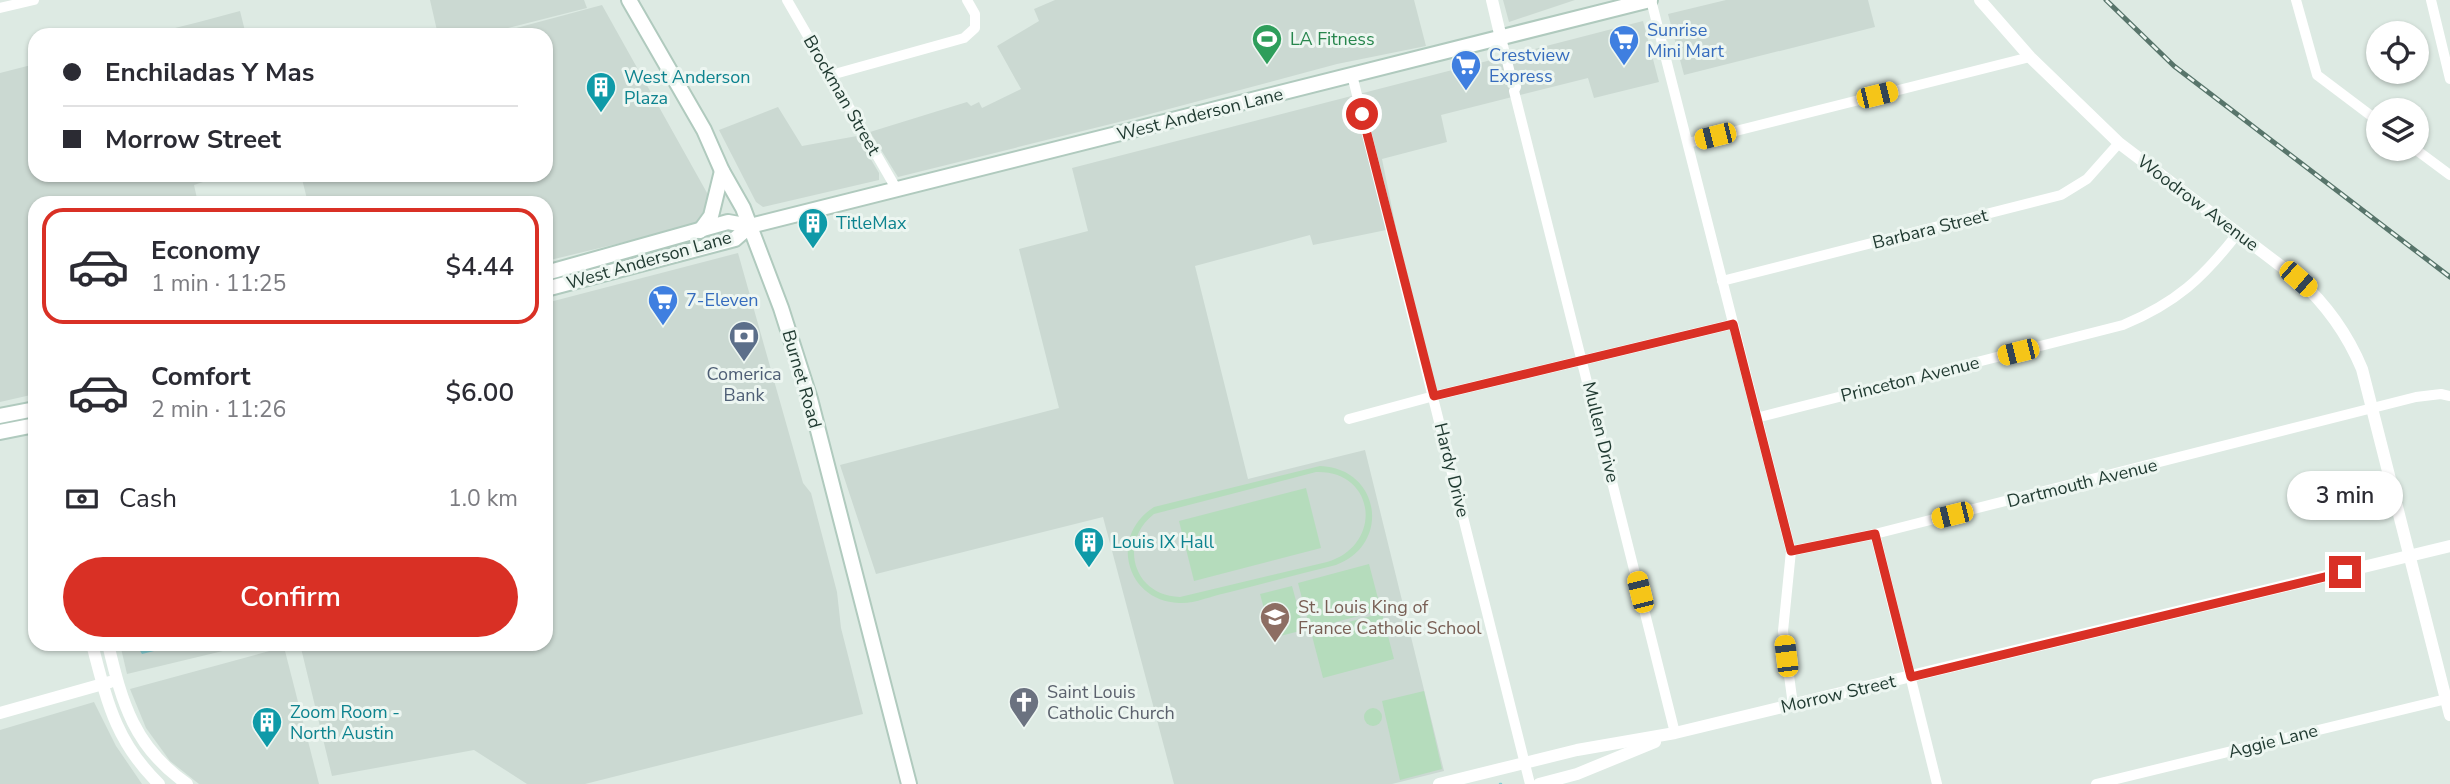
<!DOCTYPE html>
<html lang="en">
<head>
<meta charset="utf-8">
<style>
  :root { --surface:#fff; --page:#f7f7f7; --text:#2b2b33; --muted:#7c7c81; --line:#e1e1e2; --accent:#d93025 }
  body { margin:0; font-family:"Nunito Sans",sans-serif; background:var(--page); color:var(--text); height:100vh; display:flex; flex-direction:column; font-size:26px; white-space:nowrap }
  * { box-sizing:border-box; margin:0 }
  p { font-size:23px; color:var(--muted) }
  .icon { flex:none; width:38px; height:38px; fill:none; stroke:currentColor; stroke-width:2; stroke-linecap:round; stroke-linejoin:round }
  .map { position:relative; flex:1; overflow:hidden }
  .sheet { position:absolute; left:28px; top:196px; width:525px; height:455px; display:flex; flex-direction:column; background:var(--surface); border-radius:21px; box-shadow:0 2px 5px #0004 }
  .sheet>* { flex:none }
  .guide { position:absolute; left:28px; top:28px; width:525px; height:154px; border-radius:21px; box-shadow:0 2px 5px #0004; display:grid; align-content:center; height:154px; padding:0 35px; background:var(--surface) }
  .fabs { position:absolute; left:2366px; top:21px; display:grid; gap:14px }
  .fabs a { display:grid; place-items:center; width:63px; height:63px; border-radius:50%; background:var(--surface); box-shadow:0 2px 5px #0004; font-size:35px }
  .end { position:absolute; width:32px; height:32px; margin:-16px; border:9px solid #d93025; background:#fff; box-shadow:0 0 0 4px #fff }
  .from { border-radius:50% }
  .bubble { position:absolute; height:49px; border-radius:24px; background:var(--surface); box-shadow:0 2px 5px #0004; font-size:23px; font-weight:600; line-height:49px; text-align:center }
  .car { position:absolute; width:21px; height:42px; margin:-21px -10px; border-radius:9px; box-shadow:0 0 5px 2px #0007; background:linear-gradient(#f5c518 24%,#345 0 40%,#f5c518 0 76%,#345 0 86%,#f5c518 0) }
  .guide b { display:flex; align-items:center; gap:24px; height:66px; font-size:26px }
  .guide b+b { border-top:2px solid var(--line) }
  .guide i { width:18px; height:18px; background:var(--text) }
  ul { padding:12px 0 0; list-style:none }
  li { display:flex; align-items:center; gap:21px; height:116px; margin:0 14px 10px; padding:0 21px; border:4px solid transparent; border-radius:21px }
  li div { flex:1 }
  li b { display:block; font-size:26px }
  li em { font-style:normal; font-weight:600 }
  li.selected { border-color:var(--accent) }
  li>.icon { width:63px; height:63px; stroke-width:1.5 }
  .pay { display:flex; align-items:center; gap:18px; height:77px; padding:0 35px; font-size:26px }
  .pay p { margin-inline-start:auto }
  .primary-button { display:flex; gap:14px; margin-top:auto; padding:14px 35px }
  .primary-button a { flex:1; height:80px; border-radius:42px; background:var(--accent); color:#fff; font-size:28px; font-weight:600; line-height:80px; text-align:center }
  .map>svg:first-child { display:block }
  .built { fill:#cbd9d2 }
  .green { fill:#b5dcbc; fill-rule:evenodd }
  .water { fill:#82ccd1 }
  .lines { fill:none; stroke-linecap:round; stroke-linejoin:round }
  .stream { stroke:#82ccd1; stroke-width:2.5 }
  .secondary-casing { stroke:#b0cabe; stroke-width:18 }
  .minor { stroke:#fff; stroke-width:10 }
  .tertiary { stroke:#fff; stroke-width:12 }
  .secondary { stroke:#fff; stroke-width:14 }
  .rail-casing { stroke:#58756b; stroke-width:5 }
  .rail { stroke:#edf6f1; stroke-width:2.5; stroke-dasharray:8; stroke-linecap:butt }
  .route { stroke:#d93025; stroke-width:9 }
  .labels { text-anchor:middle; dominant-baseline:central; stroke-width:6; stroke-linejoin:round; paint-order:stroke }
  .shop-label { font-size:18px; fill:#366cbe; stroke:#edf6f1; text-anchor:start }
  .leisure-label { font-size:18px; fill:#27864d; stroke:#edf6f1; text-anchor:start }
  .culture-label { font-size:18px; fill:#0d838f; stroke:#edf6f1; text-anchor:start }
  .street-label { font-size:18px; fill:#1f3930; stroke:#edf6f1 }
  .service-label { font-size:18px; fill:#4e5e75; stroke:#edf6f1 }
  .education-label { font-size:18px; fill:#785e54; stroke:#edf6f1; text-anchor:start }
  .worship-label { font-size:18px; fill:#5b616d; stroke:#edf6f1; text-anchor:start }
</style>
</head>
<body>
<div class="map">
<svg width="2450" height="784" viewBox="0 0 2450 784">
  <rect width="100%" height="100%" fill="#ddeae3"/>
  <!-- built -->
  <g class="built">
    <polygon points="430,0 584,0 587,8 481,35 438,35"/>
    <polygon points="1055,0 1414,0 1426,46 1337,64 1135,118 898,177 870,132 967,102 971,106 979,102 982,108 1021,89 997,46 1039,21 1034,9"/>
    <polygon points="1503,0 1575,0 1509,22"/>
    <polygon points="1726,0 1868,0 1875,27 1684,75 1668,14"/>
    <polygon points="602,5 711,200 699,224 546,261 546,203 308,203 301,175 546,175 546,35 490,35"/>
    <polygon points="240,11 246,35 147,35 199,22"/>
    <polygon points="1643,21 1659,82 1594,98 1588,78 1441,115 1447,142 1382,159 1396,228 1313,245 1310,235 1195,266 1248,479 1365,450 1444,771 1392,784 1174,784 1103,517 876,574 840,465 1059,408 1019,249 1088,231 1072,168"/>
    <polygon points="35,64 35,175 224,175 194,185 198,203 35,203 35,394 0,402 0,73"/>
    <polygon points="778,107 802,146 857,136 879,173 879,180 763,207 756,202 719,130"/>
    <polygon points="738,253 803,483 811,493 837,592 841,628 863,714 585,784 527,784 474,750 332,776 300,644 546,644 546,303"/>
    <polygon points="120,644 252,644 127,674"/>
    <polygon points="284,647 319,784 199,784 170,761 146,728 130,689"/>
    <polygon points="94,702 116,746 142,784 0,784 0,730"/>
  </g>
  <!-- green -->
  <g class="green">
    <path d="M1320,466C1380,468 1392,544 1336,565C1299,574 1262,584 1226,593C1211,596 1194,604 1179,603C1152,602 1131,584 1128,557C1126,536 1137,518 1154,507ZM1316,472C1376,470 1384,545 1327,562L1180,597C1133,596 1118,542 1154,514Z"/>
    <polygon points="1306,488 1321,548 1194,581 1179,521"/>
    <polygon points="1369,564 1381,610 1310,629 1298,583"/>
    <polygon points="1292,586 1304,630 1272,638 1260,594"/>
    <polygon points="1382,613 1394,659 1323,678 1311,632"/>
    <polygon points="1424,691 1442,769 1400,780 1382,701"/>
    <circle cx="1373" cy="717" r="9"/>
  </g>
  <!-- water -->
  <polygon class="water" points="136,644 169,644 166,648 142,654"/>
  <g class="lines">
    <!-- stream -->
    <polyline class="stream" points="1500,784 1501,784"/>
    <!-- secondary casing -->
    <g class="secondary-casing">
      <g id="secondary">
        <polyline points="629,0 704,130 722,171 743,208 781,308 810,399 909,784"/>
        <polyline points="700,231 711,216 722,171"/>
        <polyline points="546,273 728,222 750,226 1650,0"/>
        <polyline points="546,289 735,239 750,226"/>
        <polyline points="0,416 35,409"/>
        <polyline points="0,432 35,425"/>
      </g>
    </g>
    <!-- minor -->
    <g class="minor">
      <polyline points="787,0 897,190"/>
      <polyline points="1651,0 1791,551 1783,631 1793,705"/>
      <polyline points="2296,0 2317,75 2378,121"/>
      <polyline points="2431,0 2450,79"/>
      <polyline points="0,8 34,0"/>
      <polyline points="1501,38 1511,77 1514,79 1516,87 1514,91 1675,733"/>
      <polyline points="831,75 964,38 975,28 975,14 967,0"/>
      <polyline points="1352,75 1530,784"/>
      <polyline points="1688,143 2030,57"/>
      <polyline points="2415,149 2450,175"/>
      <polyline points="1722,281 2061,195 2087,179 2119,143"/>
      <path d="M1756,418L2123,325C2176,303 2203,278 2238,233"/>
      <polyline points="1349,419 1434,396 1733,324"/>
      <polyline points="1875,534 1937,784"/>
      <polyline points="1791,551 1875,534 2416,397 2441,394 2450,396"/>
      <polyline points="2096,784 2450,698"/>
    </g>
    <!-- tertiary -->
    <g class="tertiary">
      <polyline points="1492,0 1501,38"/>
      <path d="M1980,0L2030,57L2119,143L2298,279C2327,305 2347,333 2362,369L2450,715"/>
      <path d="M92,644C107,701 115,741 159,784"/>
      <path d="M108,644C122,703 134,747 187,784"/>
      <polyline points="0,713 110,682"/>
      <polyline points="1439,784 1577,750 1675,733 2450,546"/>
      <polyline points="1539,784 1577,774 1655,742"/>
    </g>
    <!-- secondary -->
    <use href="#secondary" class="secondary"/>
    <!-- rail casing -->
    <g class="rail-casing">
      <polyline id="rail" points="2106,0 2174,66 2450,277"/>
    </g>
    <!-- rail -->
    <use href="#rail" class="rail"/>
  </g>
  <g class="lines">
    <!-- route -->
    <polyline class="route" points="1362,114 1434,396 1733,324 1791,551 1875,534 1911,677 2345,572"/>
  </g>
  <!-- icons -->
  <defs>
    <g id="stadium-pin" transform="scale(1.575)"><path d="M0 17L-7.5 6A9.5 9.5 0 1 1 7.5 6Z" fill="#2e9e5b" stroke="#edf6f1"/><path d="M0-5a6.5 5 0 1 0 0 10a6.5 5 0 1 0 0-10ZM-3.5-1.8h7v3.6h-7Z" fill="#fff"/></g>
    <g id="supermarket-pin" transform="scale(1.575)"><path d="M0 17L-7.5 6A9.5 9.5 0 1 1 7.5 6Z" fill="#3f7fe0" stroke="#edf6f1"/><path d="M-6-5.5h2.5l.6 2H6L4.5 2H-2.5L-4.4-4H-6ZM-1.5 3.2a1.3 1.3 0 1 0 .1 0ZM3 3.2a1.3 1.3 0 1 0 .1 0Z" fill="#fff"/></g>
    <g id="building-pin" transform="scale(1.575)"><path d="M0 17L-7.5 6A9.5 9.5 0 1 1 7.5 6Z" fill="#0f9aa8" stroke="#edf6f1"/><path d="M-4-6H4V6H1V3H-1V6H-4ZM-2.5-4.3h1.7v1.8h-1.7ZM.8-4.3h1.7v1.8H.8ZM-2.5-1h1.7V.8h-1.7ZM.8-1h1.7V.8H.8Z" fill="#fff"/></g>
    <g id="bank-pin" transform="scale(1.575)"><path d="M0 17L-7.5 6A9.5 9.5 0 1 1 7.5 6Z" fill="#5c6f8a" stroke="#edf6f1"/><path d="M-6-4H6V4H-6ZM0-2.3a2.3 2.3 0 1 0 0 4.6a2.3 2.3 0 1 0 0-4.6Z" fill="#fff"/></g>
    <g id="school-pin" transform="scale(1.575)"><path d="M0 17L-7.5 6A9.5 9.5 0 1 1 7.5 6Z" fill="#8d6e63" stroke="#edf6f1"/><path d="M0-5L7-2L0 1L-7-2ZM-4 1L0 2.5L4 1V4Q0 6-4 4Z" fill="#fff"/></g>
    <g id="church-pin" transform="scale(1.575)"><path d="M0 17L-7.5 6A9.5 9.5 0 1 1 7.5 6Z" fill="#6b7280" stroke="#edf6f1"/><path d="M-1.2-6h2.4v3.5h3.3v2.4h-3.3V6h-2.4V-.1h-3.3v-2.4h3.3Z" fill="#fff"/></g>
  </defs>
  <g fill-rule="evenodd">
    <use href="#stadium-pin" x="1267" y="39"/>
    <use href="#supermarket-pin" x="1624" y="40"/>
    <use href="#supermarket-pin" x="1466" y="65"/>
    <use href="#building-pin" x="601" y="87"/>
    <use href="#building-pin" x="813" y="223"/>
    <use href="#supermarket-pin" x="663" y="300"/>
    <use href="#bank-pin" x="744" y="336"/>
    <use href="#building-pin" x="1089" y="542"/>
    <use href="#school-pin" x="1275" y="617"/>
    <use href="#church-pin" x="1024" y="702"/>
    <use href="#building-pin" x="267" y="722"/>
  </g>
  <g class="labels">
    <!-- shop labels -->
    <g class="shop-label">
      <text x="1647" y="30">Sunrise<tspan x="1647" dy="21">Mini Mart</tspan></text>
      <text x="1489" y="55">Crestview<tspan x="1489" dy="21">Express</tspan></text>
      <text x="686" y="300">7-Eleven</text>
    </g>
    <!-- leisure labels -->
    <g class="leisure-label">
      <text x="1290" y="39">LA Fitness</text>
    </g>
    <!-- culture labels -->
    <g class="culture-label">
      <text x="624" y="77">West Anderson<tspan x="624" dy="21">Plaza</tspan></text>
      <text x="836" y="223">TitleMax</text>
      <text x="1112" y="542">Louis IX Hall</text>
      <text x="290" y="712">Zoom Room -<tspan x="290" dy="21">North Austin</tspan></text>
    </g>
    <!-- street labels -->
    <g class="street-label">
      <text transform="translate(842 95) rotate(60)">Brockman Street</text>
      <text transform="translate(1200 114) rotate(-14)">West Anderson Lane</text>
      <text transform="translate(2198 203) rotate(37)">Woodrow Avenue</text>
      <text transform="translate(1930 229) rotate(-14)">Barbara Street</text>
      <text transform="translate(649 260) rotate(-16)">West Anderson Lane</text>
      <text transform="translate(802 379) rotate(74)">Burnet Road</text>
      <text transform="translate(1910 379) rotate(-14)">Princeton Avenue</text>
      <text transform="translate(1601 432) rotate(76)">Mullen Drive</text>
      <text transform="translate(1452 470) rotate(76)">Hardy Drive</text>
      <text transform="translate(2082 483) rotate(-14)">Dartmouth Avenue</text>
      <text transform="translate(1838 694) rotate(-13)">Morrow Street</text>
      <text transform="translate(2273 741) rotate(-14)">Aggie Lane</text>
    </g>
    <!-- service labels -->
    <g class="service-label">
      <text x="744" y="374">Comerica<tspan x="744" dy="21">Bank</tspan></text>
    </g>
    <!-- education labels -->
    <g class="education-label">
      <text x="1298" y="607">St. Louis King of<tspan x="1298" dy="21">France Catholic School</tspan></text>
    </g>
    <!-- worship labels -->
    <g class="worship-label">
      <text x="1047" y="692">Saint Louis<tspan x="1047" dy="21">Catholic Church</tspan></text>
    </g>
  </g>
</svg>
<div class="fabs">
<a><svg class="icon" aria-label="locate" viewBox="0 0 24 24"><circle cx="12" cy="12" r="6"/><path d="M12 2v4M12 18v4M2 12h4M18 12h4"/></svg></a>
<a><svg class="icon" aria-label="layers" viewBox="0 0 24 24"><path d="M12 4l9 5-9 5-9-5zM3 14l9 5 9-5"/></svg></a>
</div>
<i class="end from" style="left:1362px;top:114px"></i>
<i class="end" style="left:2345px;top:572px"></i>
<div class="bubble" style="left:2287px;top:471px;width:116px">3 min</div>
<i class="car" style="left:1877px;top:95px;rotate:76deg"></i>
<i class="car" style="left:1715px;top:136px;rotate:256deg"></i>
<i class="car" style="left:2298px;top:279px;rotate:131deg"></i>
<i class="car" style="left:2018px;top:352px;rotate:256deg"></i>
<i class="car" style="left:1952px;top:515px;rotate:256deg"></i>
<i class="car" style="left:1640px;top:592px;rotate:346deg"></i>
<i class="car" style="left:1786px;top:656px;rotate:353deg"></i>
<div class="guide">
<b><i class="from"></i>Enchiladas Y Mas</b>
<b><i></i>Morrow Street</b>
</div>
<section class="sheet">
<ul>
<li class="selected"><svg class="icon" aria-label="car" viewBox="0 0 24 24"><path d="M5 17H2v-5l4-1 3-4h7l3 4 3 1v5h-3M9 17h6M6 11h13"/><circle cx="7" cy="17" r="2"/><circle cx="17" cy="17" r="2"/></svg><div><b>Economy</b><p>1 min · 11:25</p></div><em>$4.44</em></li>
<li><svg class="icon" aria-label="car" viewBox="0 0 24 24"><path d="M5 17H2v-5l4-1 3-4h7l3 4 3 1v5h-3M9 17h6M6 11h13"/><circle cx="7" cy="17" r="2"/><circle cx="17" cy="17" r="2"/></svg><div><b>Comfort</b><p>2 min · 11:26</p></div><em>$6.00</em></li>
</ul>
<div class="pay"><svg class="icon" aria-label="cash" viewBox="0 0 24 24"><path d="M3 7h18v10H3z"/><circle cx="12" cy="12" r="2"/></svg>Cash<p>1.0 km</p></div>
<div class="primary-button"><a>Confirm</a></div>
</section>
</div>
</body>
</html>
